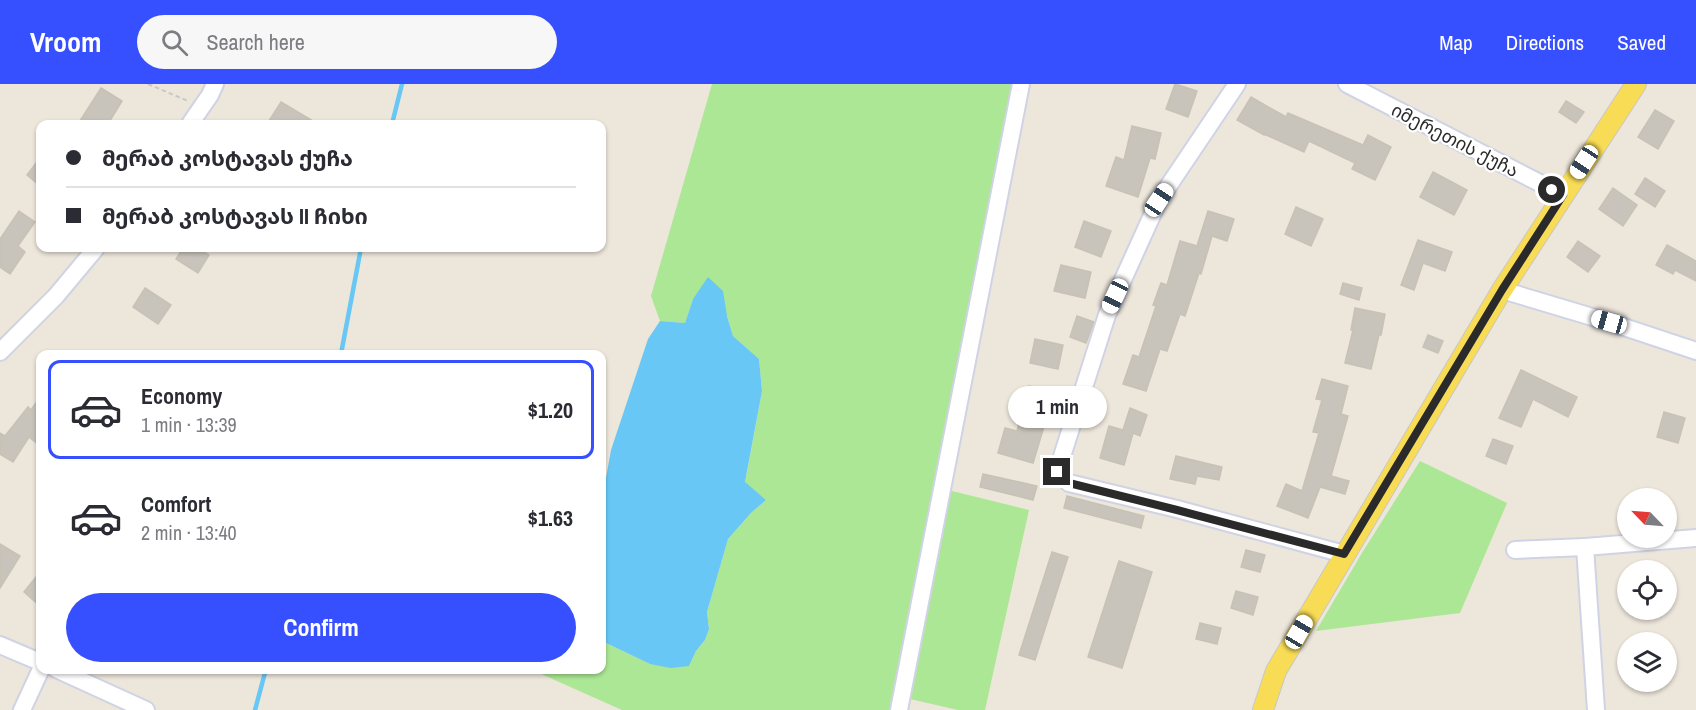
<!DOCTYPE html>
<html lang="en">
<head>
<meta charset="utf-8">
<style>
  :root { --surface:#fff; --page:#f7f7f7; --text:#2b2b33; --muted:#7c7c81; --line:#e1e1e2; --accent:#364fff }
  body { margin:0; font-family:"Archivo Narrow","Noto Sans Georgian",sans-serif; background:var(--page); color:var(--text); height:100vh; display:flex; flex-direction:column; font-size:22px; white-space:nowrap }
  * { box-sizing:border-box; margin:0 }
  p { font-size:20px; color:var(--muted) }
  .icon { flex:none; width:33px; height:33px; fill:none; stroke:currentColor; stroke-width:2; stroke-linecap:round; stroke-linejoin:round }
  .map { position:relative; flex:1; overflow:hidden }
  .drawer { position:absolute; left:36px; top:266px; width:570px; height:324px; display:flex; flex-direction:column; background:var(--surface); border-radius:12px; box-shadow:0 2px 4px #0004 }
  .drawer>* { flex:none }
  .hud { position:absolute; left:36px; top:36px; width:570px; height:132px; border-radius:12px; box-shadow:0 2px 4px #0004; display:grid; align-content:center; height:132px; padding:0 30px; background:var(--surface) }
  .needle { width:39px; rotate:295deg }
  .fabs { position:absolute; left:1617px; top:404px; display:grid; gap:12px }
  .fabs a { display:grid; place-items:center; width:60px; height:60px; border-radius:50%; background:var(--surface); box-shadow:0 2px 4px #0004; font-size:30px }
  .end { position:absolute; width:27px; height:27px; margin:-14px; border:8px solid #2a2a2a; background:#fff; box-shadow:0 0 0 3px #fff }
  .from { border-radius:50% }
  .bubble { position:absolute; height:42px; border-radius:21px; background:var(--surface); box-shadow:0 2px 4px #0004; font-size:20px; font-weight:700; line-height:42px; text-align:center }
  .car { position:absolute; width:18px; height:36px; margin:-18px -9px; border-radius:8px; box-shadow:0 0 4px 2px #0007; background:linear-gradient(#fff 24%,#345 0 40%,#fff 0 76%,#345 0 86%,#fff 0) }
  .hud b { display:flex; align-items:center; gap:21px; height:57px; font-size:22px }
  .hud b+b { border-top:2px solid var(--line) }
  .hud i { width:15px; height:15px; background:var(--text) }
  ul { padding:10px 0 0; list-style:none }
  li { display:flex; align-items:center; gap:18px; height:99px; margin:0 12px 9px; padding:0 18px; border:3px solid transparent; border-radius:12px }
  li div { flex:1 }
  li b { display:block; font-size:22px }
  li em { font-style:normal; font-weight:700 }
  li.on { border-color:var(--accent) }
  li>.icon { width:54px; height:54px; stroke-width:1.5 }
  .primary-button { display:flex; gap:12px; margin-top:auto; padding:12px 30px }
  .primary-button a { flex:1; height:69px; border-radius:36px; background:var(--accent); color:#fff; font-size:24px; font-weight:700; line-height:69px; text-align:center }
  header { display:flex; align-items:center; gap:36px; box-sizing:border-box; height:84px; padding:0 30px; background:var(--accent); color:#fff }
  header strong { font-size:28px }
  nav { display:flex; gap:33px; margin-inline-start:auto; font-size:21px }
  .search { width:420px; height:54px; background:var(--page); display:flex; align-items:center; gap:15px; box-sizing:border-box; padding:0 21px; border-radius:33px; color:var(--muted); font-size:22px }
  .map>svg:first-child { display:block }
  .green { fill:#abe794 }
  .water { fill:#68c7f5 }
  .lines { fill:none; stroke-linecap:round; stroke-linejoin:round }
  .stream { stroke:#68c7f5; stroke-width:4.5 }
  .building { fill:#c8c3bb; stroke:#c8c2b5; stroke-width:1.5 }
  .minor-casing { stroke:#d0d3e4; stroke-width:20 }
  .major-casing { stroke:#c8c8c8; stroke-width:22 }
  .path { stroke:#c8c8c8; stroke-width:2; stroke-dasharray:4.5 3; stroke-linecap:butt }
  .minor { stroke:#fff; stroke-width:16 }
  .major { stroke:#f8dc55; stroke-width:20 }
  .route { stroke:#2a2a2a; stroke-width:8 }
  .labels { text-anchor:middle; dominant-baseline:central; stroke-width:4.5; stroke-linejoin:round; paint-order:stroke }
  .street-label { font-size:18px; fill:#2a2a2a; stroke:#fff }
</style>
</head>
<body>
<header>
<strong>Vroom</strong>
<div class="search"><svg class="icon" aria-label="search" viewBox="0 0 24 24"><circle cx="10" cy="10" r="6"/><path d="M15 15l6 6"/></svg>Search here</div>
<nav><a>Map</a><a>Directions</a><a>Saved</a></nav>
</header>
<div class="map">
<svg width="1696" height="626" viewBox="0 0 1696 626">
  <rect width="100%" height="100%" fill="#ede6db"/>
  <!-- green -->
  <g class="green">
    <polygon points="712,0 1030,0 948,406 1029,426 985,626 958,626 910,615 907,626 622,626 530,585 602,585 602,557 650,580 689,582 696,567 705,556 709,545 707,528 728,455 751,429 766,416 745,399 762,307 759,275 733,252 727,232 693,215 685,239 660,237 651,212"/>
    <polygon points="1420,377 1507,419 1460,529 1316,547 1362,469"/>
  </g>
  <!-- water -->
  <polygon class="water" points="708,193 723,207 727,232 733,252 759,275 762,307 745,398 766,416 751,429 728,455 707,528 709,545 705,556 696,567 689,582 671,584 650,580 602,557 602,405 606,394 611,366 648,255 660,237 685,239 693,215"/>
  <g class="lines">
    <!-- stream -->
    <g class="stream">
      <polyline points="392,40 402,0"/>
      <polyline points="341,270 361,164"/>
      <polyline points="255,626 266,585"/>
    </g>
  </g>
  <!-- building -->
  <g class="building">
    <polygon points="1175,0 1197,7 1188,33 1166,25"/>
    <polygon points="101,4 122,17 108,40 78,40"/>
    <polygon points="1251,13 1286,33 1288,29 1363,61 1368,51 1391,63 1375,96 1352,85 1355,79 1309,57 1304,68 1264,50 1264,51 1237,36"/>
    <polygon points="1566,17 1584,28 1576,39 1559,28"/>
    <polygon points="281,18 318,40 267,40"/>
    <polygon points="1655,26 1674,37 1658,65 1638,53"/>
    <polygon points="1132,42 1161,49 1155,75 1150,74 1138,113 1106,102 1116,73 1124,76"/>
    <polygon points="40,74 40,102 27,91"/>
    <polygon points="1433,88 1467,106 1454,131 1420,113"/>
    <polygon points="1645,94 1665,107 1655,123 1635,110"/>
    <polygon points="1613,104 1637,121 1623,142 1599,125"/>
    <polygon points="1296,123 1323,135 1311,162 1285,150"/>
    <polygon points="19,127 35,138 18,162 25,168 10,190 0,183 0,155"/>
    <polygon points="1208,127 1234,135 1227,157 1212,152 1201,190 1199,189 1185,232 1180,230 1167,267 1160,265 1146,307 1123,300 1133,271 1139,273 1156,222 1153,221 1161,199 1167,201 1180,157 1197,162"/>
    <polygon points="1084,137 1111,147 1101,173 1075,163"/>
    <polygon points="1418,156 1452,168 1445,187 1423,179 1414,206 1401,201"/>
    <polygon points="1578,157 1600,172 1588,188 1567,173"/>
    <polygon points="1667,161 1696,177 1696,197 1675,186 1673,190 1656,181"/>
    <polygon points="183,164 197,164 209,171 198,189 176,175"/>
    <polygon points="1061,181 1091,188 1085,214 1054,207"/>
    <polygon points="1343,199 1362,204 1359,216 1340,210"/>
    <polygon points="145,204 171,221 158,240 133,223"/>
    <polygon points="1355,224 1385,230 1381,251 1379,251 1371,285 1345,279 1353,246 1351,246"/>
    <polygon points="1077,232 1094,238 1086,259 1070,253"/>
    <polygon points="1428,251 1443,257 1438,269 1423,263"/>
    <polygon points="1035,255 1063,261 1058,285 1030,279"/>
    <polygon points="1521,286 1577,313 1568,333 1533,315 1521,343 1499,334"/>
    <polygon points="1322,295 1348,302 1341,330 1348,332 1331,392 1349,397 1345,410 1320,403 1308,434 1277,422 1286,400 1302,407 1319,349 1313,348 1322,316 1316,315"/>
    <polygon points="1029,302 1055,309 1048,336 1046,336 1033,379 998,369 1005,344 1017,347"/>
    <polygon points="40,313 40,362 29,353 13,378 0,370 0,349 5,352 28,323 31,326"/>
    <polygon points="1130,324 1147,331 1140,352 1133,349 1124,381 1100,374 1109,342 1123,346"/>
    <polygon points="1664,328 1685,334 1678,359 1657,353"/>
    <polygon points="1493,355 1513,362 1506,380 1486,372"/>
    <polygon points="1176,372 1222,383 1219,396 1197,392 1195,400 1170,395"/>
    <polygon points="983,390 1037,402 1033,416 980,403"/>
    <polygon points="1067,412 1144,432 1141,444 1064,424"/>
    <polygon points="0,460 20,472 0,504"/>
    <polygon points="1246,466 1265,471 1260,488 1241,483"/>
    <polygon points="1052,468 1068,473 1035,576 1019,571"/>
    <polygon points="1119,477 1152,488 1122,584 1088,573"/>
    <polygon points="40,488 40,522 24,508"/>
    <polygon points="1236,507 1258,513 1253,531 1231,524"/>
    <polygon points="1200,539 1221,544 1217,560 1196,555"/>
  </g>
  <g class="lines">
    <!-- minor casing -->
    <g class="minor-casing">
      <g id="minor">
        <polyline points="1237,0 1159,116 1107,231 1057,388 1069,399 1177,425 1344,470"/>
        <polyline points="1347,0 1563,111"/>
        <polyline points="190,40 210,11 215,0"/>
        <polyline points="1502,206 1609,238 1696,267"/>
        <polyline points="0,268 56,212 96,164"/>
        <polyline points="1515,466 1585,463"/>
        <polyline points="0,561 40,578"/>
        <polyline points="56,585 146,626"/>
        <polyline points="22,626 41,585"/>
        <polyline points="899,626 1021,0"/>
        <polyline points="1596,626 1585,463 1696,454"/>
      </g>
    </g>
    <!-- major casing -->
    <g class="major-casing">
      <polyline id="major" points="1263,626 1276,587 1502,206 1636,0"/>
    </g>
    <!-- path -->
    <polyline class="path" points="148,0 188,17"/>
    <!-- minor -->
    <use href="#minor" class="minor"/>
    <!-- major -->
    <use href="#major" class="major"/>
  </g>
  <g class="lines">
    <!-- route -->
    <polyline class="route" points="1057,388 1069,399 1177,426 1344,470 1502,206 1563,111 1552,106"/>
  </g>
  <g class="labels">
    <!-- street labels -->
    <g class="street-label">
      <text transform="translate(1455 56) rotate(27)">იმერეთის ქუჩა</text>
    </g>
  </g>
</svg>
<div class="fabs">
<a><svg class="needle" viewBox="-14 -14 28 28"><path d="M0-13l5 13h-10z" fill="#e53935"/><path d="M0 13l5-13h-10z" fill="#7c7c81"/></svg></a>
<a><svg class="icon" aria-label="locate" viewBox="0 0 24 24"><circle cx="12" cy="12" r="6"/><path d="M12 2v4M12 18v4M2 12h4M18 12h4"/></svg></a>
<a><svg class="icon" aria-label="layers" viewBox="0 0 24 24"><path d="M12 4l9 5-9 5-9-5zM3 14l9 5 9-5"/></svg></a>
</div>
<i class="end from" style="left:1552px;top:106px"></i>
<i class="end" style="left:1057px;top:388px"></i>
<div class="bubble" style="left:1008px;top:302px;width:99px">1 min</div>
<i class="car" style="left:1584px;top:78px;rotate:213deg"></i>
<i class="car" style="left:1159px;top:116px;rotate:34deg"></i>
<i class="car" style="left:1115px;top:212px;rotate:205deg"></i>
<i class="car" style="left:1609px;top:238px;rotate:286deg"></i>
<i class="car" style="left:1299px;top:548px;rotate:30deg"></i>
<div class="hud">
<b><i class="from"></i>მერაბ კოსტავას ქუჩა</b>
<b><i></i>მერაბ კოსტავას II ჩიხი</b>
</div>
<section class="drawer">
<ul>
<li class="on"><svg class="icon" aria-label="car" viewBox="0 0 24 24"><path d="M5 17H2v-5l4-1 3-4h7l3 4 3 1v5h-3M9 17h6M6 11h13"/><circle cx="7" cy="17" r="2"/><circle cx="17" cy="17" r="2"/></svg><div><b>Economy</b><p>1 min · 13:39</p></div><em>$1.20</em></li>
<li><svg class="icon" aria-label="car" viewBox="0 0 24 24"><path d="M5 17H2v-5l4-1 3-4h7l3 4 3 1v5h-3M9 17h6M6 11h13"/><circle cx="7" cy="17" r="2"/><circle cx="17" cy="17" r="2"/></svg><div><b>Comfort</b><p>2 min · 13:40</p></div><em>$1.63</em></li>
</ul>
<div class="primary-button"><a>Confirm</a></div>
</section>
</div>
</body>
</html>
